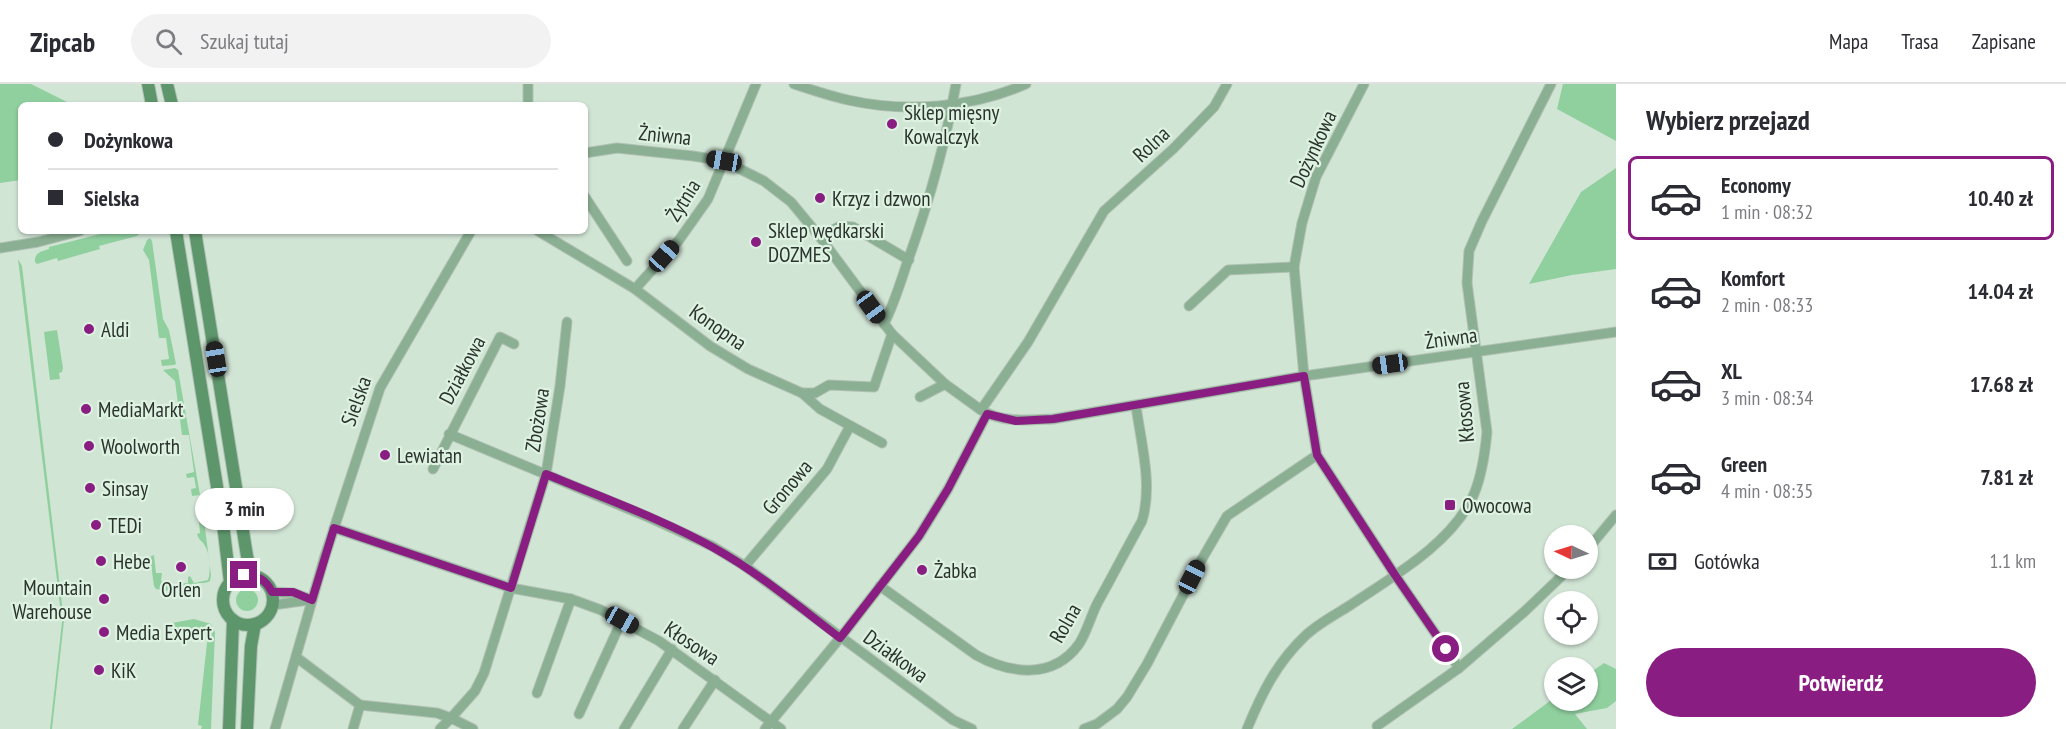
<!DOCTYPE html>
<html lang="pl">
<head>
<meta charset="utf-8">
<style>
  :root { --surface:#fff; --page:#f2f2f3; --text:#2b2b33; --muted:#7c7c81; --line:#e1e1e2; --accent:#891d82 }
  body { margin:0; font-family:"PT Sans Narrow",sans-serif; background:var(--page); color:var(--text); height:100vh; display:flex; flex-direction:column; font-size:22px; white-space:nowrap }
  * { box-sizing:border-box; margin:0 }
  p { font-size:20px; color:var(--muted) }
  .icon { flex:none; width:33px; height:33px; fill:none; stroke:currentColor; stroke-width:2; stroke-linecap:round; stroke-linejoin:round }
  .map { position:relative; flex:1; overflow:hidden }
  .drawer { display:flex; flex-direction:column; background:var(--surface); width:450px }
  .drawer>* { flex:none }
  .top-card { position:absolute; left:18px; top:18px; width:570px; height:132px; border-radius:9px; box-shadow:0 2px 4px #0004; display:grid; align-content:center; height:132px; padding:0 30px; background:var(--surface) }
  .needle { width:39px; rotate:274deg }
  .controls { position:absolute; left:1544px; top:441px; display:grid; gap:12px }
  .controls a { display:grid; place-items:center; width:54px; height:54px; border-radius:50%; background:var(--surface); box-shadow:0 2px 4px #0004; font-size:30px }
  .end { position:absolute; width:27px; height:27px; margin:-14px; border:8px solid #891d82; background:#fff; box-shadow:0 0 0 3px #fff }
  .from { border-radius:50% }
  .bubble { position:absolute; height:42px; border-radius:21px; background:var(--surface); box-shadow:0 2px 4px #0004; font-size:20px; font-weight:600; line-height:42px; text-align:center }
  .car { position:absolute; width:18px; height:36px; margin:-18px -9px; border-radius:8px; box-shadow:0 0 4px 2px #0007; background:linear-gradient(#222 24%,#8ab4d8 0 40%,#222 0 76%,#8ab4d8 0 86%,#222 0) }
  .top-card b { display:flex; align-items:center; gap:21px; height:57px; font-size:22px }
  .top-card b+b { border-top:2px solid var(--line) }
  .top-card i { width:15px; height:15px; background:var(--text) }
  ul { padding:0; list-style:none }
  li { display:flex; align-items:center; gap:18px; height:84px; margin:0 12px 9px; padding:0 18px; border:3px solid transparent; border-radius:9px }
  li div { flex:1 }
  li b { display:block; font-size:22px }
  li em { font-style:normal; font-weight:600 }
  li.current { border-color:var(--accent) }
  li>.icon { width:54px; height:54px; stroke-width:1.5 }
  h2 { padding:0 30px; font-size:27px; line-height:72px }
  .pay { display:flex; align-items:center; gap:15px; height:66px; padding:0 30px; font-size:22px }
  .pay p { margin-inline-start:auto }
  .cta { display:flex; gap:12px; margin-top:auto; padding:12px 30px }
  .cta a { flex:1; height:69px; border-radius:36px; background:var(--accent); color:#fff; font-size:24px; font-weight:600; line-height:69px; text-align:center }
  header { display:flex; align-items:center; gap:36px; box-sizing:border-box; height:84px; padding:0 30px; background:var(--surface); border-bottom:2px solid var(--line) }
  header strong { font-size:28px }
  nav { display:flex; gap:33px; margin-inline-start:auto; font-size:21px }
  .search { width:420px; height:54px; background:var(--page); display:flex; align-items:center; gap:15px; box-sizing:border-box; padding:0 21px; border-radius:33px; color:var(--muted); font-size:22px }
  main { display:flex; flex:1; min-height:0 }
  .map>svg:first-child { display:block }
  .green { fill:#90d09f }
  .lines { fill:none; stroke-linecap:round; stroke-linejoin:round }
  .street-casing { stroke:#b0c1b3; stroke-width:11 }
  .secondary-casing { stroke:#b0c1b3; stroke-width:14 }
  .street { stroke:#8aaf92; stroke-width:9 }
  .secondary { stroke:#5e966c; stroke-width:12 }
  .route { stroke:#891d82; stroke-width:8 }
  .poi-dot { fill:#891d82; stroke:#def2e2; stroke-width:2 }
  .labels { text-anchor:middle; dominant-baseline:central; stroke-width:4.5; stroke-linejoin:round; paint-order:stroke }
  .poi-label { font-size:21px; fill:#2b332d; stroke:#def2e2; text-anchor:start }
  .street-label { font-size:21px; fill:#2b332d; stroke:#def2e2 }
</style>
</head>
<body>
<header>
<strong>Zipcab</strong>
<div class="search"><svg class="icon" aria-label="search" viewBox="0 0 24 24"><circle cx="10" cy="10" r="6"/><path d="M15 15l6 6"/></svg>Szukaj tutaj</div>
<nav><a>Mapa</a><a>Trasa</a><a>Zapisane</a></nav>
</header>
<main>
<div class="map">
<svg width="1616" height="645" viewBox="0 0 1616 645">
  <rect width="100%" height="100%" fill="#d1e5d5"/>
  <!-- green -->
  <g class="green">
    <polygon points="0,0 31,0 73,21 21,21 21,96 0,99"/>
    <polygon points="1563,0 1616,0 1616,57 1557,25"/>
    <polygon points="1616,84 1616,185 1572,191 1529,200 1581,108"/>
    <path d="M112,147H142L137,152L99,162L100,165L58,177L57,174L37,180L35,178C34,169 42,167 49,165V163Z"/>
    <polygon points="150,154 152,157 163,235 169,246 176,280 174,281 162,282 161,276 169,275 166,254 159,254 149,176 143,166 147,156"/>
    <polygon points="18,175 22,182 64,537 52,645 50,645 62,538"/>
    <polygon points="57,246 63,284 62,288 59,289 60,295 50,296 44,248"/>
    <polygon points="175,284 178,286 200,411 192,412 191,405 196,404 194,393 187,394 186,390 194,388 189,351 182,351 175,297 163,286"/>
    <path d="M198,428H203L211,491L210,497C205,500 201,498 195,500C177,504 178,509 156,505L154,502L150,473L154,471L156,489H162L161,497H164L165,501L188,499V493L190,492L194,499L208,496C211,488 210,469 205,462C202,456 199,457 197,450L200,449L199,438L203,437L202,433H198Z"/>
    <circle cx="247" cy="516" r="11"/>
    <polygon points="194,535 211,540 215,548 211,645 201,645 202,642 198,641 208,550 167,545 165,543 166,540"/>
    <polygon points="1604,579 1616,585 1616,617 1607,624 1575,630 1587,645 1512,645 1554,614 1554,616 1587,616 1587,591"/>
  </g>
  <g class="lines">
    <!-- street casing -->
    <g class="street-casing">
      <g id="street">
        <path d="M794,0C812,6 830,12 848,16C906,29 971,24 1026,0"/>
        <polyline points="1364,0 1316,93 1302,139 1294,183 1304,292 1317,371 1395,491 1459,584 1377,642"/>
        <polyline points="528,21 528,0"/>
        <path d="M585,69L617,64L693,72L724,77L764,97L791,118L820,153L892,250L945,300L981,326C1002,339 1029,336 1053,335L1304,292L1616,248"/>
        <polyline points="585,113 627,177"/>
        <polyline points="538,147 635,205 710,262 748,285 802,309 820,325 882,359"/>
        <polyline points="820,153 840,142 853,143 909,176"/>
        <polyline points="0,164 38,158 80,147"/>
        <polyline points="635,205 679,156 708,115 756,0"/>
        <polyline points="1189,222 1228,186 1294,183"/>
        <path d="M884,240C894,220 900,200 907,179C928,121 945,62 956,0"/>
        <polyline points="802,309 815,309 829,301 874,303 892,250"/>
        <polyline points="920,313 945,300"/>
        <polyline points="981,326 1028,258 1104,127 1173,65 1214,23 1227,0"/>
        <polyline points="449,350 648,433 712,462 745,482 953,636 972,645"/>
        <polyline points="433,385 500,253 514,260"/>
        <polyline points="334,444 511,504 571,515 601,526 659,557 781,645"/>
        <polyline points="1587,466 1616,431"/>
        <polyline points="745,482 827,385 850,342"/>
        <path d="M880,502L976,571C1010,590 1053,596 1079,560C1087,548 1091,531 1098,518C1113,491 1127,464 1142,437C1153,401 1141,359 1136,322"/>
        <polyline points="272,508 293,509 312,516"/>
        <polyline points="273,521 309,516"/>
        <polyline points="296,573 360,621 437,629 451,634 475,607 484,589 546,390 560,302 567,238"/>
        <polyline points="1459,584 1524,528 1570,484"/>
        <polyline points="537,609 571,515"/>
        <polyline points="579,630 622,536"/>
        <polyline points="275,645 324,475 380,304 471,147"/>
        <polyline points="353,645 360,621"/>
        <polyline points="440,645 451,634 473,645"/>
        <polyline points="624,645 672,565"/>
        <polyline points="683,645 715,596"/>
        <polyline points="765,645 840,554 919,452 948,405 987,330"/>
        <polyline points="1084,645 1097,640 1117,625 1127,613 1147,580 1202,475 1227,432 1317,371"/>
        <path d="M1247,645C1262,609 1276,580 1304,553C1317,540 1335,531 1349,522C1392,493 1453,459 1474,410C1482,391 1485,369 1487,348L1467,199L1469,167L1482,137L1551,0"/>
      </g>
    </g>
    <!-- secondary casing -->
    <g class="secondary-casing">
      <g id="secondary">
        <polyline points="148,0 152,21"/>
        <polyline points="167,0 172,21"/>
        <polyline points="176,147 223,440 230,498"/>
        <polyline points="195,147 247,472 252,491"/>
        <circle cx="248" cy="516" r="25"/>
        <polyline points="229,645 233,536"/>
        <polyline points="247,645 251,562 255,540"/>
      </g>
    </g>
    <!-- street -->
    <use href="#street" class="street"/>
    <!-- secondary -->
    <use href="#secondary" class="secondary"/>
  </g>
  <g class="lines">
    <!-- route -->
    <path class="route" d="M244,491C258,491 266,496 272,508H293L312,516L334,444L511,504L546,390C600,413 663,435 714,464C759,489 799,523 840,554L919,452L948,405L987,330L1016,337L1053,335L1304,292L1317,371L1395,491L1446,565"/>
  </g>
  <!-- markers -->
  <g class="poi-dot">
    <circle cx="892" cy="40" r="6"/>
    <circle cx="820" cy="114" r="6"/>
    <circle cx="756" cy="158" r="6"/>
    <circle cx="89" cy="245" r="6"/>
    <circle cx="86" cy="325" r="6"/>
    <circle cx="89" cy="362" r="6"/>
    <circle cx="385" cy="371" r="6"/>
    <circle cx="90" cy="404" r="6"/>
    <rect x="1444" y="415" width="12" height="12" rx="3"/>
    <circle cx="96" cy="441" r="6"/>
    <circle cx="101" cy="477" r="6"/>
    <circle cx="181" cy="483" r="6"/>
    <circle cx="922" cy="486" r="6"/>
    <circle cx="104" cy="515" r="6"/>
    <circle cx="104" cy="548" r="6"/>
    <circle cx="99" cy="586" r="6"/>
  </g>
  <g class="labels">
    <!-- poi labels -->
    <g class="poi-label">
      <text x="904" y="28">Sklep mięsny<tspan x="904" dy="24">Kowalczyk</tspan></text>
      <text x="832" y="114">Krzyz i dzwon</text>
      <text x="768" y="146">Sklep wędkarski<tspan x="768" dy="24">DOZMES</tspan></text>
      <text x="101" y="245">Aldi</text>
      <text x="98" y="325">MediaMarkt</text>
      <text x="101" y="362">Woolworth</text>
      <text x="397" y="371">Lewiatan</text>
      <text x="102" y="404">Sinsay</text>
      <text x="1462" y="421">Owocowa</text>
      <text x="108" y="441">TEDi</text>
      <text x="113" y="477">Hebe</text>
      <text x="934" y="486">Żabka</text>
      <text x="92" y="503" text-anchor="end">Mountain<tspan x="92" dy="24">Warehouse</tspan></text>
      <text x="181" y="505" text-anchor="middle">Orlen</text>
      <text x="116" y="548">Media Expert</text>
      <text x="111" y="586">KiK</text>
    </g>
    <!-- street labels -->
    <g class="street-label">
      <text transform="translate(665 51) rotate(6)">Żniwna</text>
      <text transform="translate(1151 60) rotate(-43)">Rolna</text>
      <text transform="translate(1313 65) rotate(-65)">Dożynkowa</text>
      <text transform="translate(683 116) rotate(-58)">Żytnia</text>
      <text transform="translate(718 243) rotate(35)">Konopna</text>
      <text transform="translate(1451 254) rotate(-8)">Żniwna</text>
      <text transform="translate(462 286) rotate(-62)">Działkowa</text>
      <text transform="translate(356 317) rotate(-70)">Sielska</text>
      <text transform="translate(1464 328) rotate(-95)">Kłosowa</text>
      <text transform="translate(537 336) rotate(-81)">Zbożowa</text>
      <text transform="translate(787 403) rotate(-50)">Gronowa</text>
      <text transform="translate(1065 539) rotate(-60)">Rolna</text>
      <text transform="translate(692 559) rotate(34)">Kłosowa</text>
      <text transform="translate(896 572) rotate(36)">Działkowa</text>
    </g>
  </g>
</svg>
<div class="controls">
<a><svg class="needle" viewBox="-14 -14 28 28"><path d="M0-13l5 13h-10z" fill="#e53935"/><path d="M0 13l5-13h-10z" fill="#7c7c81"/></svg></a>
<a><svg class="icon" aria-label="locate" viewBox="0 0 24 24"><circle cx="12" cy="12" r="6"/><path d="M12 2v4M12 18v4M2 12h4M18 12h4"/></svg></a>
<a><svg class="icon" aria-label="layers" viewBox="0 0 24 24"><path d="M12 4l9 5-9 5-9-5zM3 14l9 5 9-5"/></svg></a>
</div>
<i class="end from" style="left:1446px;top:565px"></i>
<i class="end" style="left:244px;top:491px"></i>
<div class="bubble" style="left:195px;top:404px;width:99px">3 min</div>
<i class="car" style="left:724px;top:77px;rotate:280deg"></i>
<i class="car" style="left:664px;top:172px;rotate:42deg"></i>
<i class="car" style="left:871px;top:223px;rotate:144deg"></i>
<i class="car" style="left:216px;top:275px;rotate:351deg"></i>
<i class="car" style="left:1390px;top:280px;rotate:262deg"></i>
<i class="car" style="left:1192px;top:493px;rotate:27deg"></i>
<i class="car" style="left:622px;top:536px;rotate:119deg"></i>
<div class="top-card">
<b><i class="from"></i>Dożynkowa</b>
<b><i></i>Sielska</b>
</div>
</div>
<section class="drawer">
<h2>Wybierz przejazd</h2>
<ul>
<li class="current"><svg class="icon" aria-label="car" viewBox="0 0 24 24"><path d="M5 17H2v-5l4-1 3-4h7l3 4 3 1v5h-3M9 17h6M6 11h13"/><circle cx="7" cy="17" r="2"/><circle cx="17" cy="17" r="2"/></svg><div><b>Economy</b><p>1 min · 08:32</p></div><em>10.40 zł</em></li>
<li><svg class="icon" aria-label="car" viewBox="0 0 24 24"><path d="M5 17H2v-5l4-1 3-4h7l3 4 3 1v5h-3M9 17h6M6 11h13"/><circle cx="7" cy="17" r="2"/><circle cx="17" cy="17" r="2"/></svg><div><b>Komfort</b><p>2 min · 08:33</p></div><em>14.04 zł</em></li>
<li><svg class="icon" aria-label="car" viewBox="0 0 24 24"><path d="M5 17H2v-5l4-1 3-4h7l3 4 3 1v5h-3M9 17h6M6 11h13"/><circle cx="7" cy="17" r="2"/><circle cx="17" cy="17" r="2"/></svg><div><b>XL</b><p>3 min · 08:34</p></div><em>17.68 zł</em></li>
<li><svg class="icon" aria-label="car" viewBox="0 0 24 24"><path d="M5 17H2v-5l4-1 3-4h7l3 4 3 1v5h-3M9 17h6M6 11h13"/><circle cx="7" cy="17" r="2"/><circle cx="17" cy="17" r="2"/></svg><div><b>Green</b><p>4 min · 08:35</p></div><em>7.81 zł</em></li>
</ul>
<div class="pay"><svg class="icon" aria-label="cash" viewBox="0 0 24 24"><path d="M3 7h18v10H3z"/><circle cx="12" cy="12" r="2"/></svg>Gotówka<p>1.1 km</p></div>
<div class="cta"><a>Potwierdź</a></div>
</section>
</main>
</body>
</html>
